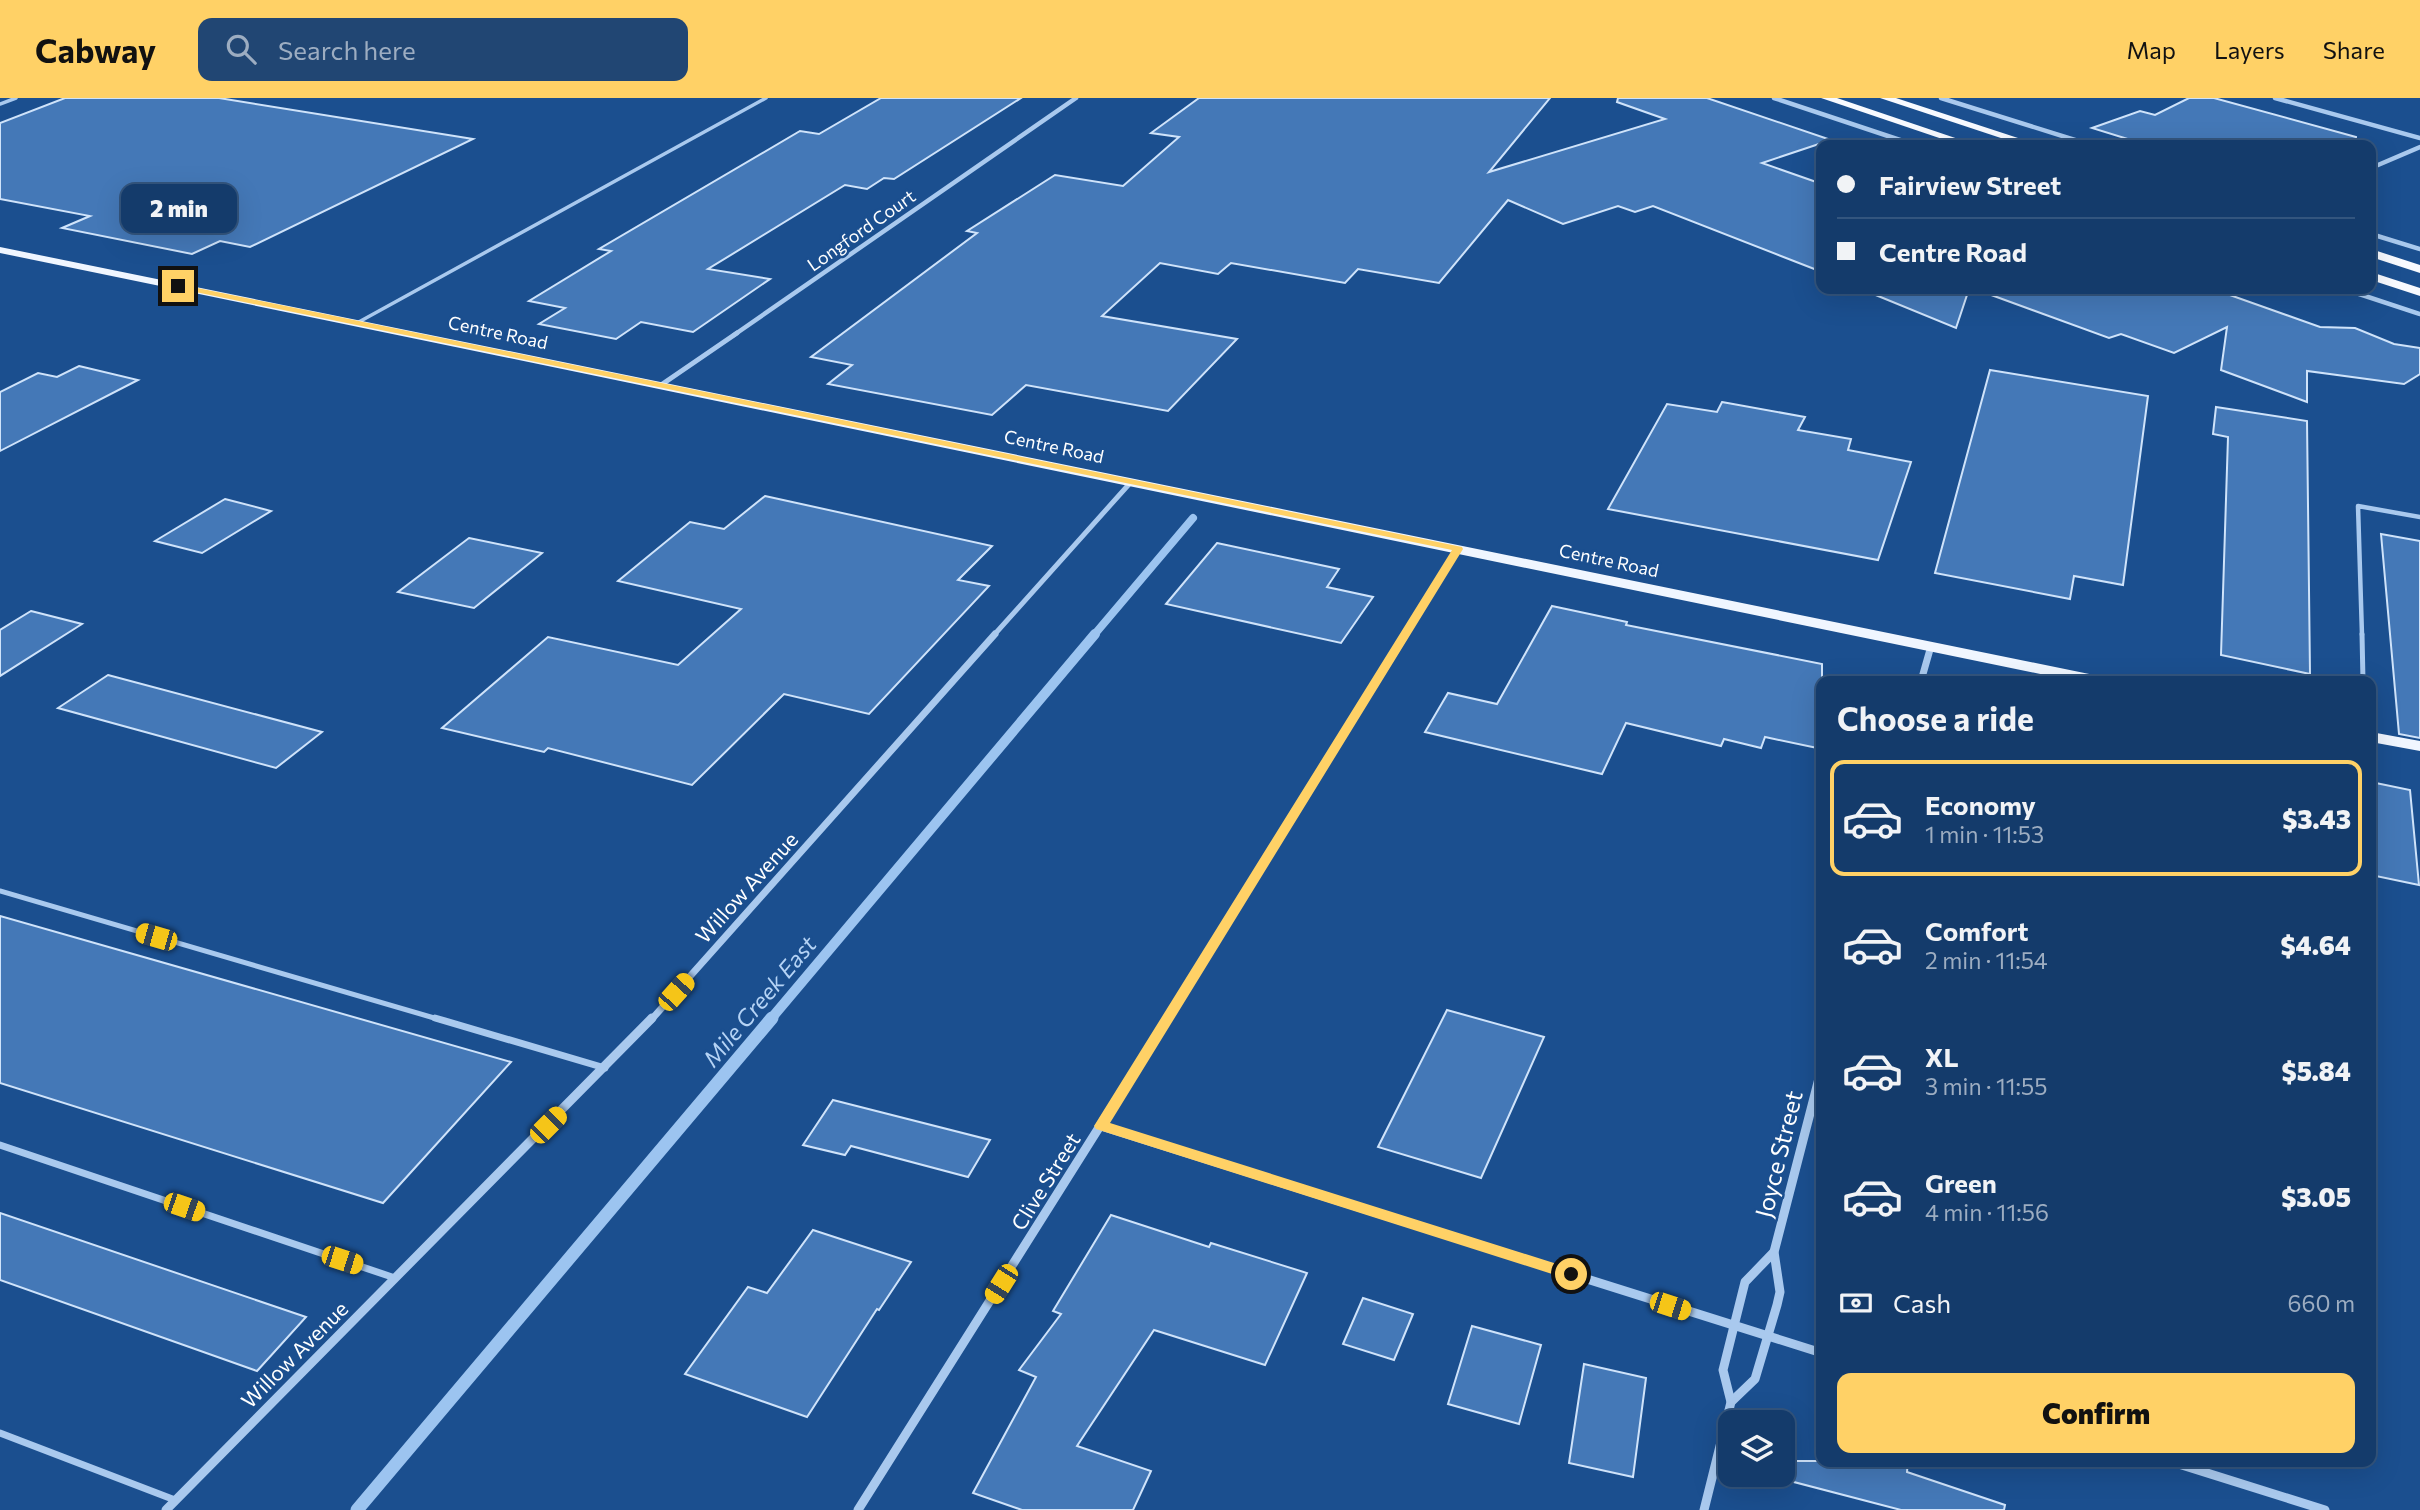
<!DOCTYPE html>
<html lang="en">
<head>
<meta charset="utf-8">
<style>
  :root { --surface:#143b6b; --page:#214673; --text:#f1f3f6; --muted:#9dadc1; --line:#33557e; --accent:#ffd166 }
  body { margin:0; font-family:Commissioner,sans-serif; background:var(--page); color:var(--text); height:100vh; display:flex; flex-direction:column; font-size:26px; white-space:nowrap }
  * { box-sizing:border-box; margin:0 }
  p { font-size:23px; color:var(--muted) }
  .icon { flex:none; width:38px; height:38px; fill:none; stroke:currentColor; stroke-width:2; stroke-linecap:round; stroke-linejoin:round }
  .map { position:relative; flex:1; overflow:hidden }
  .drawer { position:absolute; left:1816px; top:578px; width:560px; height:791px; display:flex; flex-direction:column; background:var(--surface); border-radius:14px; box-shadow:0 7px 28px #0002,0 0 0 2px var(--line) }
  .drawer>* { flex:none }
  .banner { position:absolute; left:1816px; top:42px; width:560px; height:154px; border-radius:14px; box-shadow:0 7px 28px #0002,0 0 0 2px var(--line); display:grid; align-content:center; height:154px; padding:0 21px; background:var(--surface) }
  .fabs { position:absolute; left:1718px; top:1312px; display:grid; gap:14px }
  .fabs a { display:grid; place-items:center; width:77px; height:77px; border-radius:14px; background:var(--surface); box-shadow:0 7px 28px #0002,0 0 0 2px var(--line); font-size:35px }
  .end { position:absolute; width:32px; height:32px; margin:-16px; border:9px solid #ffd166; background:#111; box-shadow:0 0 0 4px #111 }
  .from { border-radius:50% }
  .bubble { position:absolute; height:49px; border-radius:14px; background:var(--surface); box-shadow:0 7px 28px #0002,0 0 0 2px var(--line); font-size:23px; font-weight:800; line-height:49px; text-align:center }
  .car { position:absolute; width:21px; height:42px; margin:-21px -10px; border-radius:9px; box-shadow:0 0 5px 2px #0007; background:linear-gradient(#f5c518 24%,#345 0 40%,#f5c518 0 76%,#345 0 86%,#f5c518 0) }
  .banner b { display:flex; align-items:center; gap:24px; height:66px; font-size:26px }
  .banner b+b { border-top:2px solid var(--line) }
  .banner i { width:18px; height:18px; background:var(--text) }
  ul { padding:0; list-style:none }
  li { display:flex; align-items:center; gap:21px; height:116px; margin:0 14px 10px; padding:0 7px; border:4px solid transparent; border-radius:14px }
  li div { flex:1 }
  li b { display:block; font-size:26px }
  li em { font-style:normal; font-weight:800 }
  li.selected { border-color:var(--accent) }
  li>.icon { width:63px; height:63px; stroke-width:1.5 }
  h2 { padding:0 21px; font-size:32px; line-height:84px }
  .pay { display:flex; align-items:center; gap:18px; height:77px; padding:0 21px; font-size:26px }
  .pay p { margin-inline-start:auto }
  .button { display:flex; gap:14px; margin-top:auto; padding:14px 21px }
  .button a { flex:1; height:80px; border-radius:14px; background:var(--accent); color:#111; font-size:28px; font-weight:800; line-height:80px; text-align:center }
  header { display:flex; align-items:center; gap:42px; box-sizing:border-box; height:98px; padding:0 35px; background:var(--accent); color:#111 }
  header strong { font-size:33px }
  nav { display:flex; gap:38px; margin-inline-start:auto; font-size:24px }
  .search { width:490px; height:63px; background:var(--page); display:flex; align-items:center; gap:18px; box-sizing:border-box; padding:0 24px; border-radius:14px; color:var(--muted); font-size:26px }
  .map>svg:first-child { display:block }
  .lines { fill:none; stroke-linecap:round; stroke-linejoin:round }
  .stream-far2 { stroke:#9cc4f0; stroke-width:8 }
  .stream-far1 { stroke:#9cc4f0; stroke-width:10 }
  .stream { stroke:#9cc4f0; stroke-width:13 }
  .building { fill:#4478b7; stroke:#cfe3fa; stroke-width:2 }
  .service-far3 { stroke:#a9c9ee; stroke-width:3.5 }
  .service-far2 { stroke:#a9c9ee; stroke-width:4.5 }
  .service-far1 { stroke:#a9c9ee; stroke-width:5 }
  .service { stroke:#a9c9ee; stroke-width:7 }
  .minor-far3 { stroke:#a9c9ee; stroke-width:4.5 }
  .minor-far2 { stroke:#a9c9ee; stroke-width:5 }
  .minor-far1 { stroke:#a9c9ee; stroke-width:7 }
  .minor { stroke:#a9c9ee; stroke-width:9 }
  .primary { fill:#f0f6ff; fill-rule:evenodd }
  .trunk { fill:#f8faff; fill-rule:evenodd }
  .route { fill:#ffd166 }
  .labels { text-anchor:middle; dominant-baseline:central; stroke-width:5; stroke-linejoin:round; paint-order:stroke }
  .far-street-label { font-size:18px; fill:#fff; stroke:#1b4f8f }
  .street-label { font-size:21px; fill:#fff; stroke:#1b4f8f }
  .water-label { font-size:23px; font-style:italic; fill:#b5d3f5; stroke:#1b4f8f }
  .near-street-label { font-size:24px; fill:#fff; stroke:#1b4f8f }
</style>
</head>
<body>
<header>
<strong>Cabway</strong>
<div class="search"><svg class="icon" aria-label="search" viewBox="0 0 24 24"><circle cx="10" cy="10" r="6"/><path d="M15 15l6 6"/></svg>Search here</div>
<nav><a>Map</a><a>Layers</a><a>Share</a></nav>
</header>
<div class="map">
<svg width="2420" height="1412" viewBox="0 0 2420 1412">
  <rect width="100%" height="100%" fill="#1b4f8f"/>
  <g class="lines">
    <!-- stream-far2 -->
    <polyline class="stream-far2" points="1094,537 1193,420"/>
    <!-- stream-far1 -->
    <polyline class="stream-far1" points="770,922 1095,536"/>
    <!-- stream -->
    <polyline class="stream" points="357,1412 772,920"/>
  </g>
  <!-- building -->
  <g class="building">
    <polygon points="65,0 219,0 473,41 250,149 220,143 192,156 62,130 90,118 0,101 0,25"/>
    <polygon points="881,0 1021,0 894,81 884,80 867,91 845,87 708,171 770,181 693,234 641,224 616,241 539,226 565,210 529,203 611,153 599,151 800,33 819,36"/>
    <polygon points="1199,0 1550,0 1489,74 1665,21 1617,4 1618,0 1707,0 1831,42 1762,65 1822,86 1822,174 1653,108 1635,114 1618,108 1563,126 1508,102 1439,185 1358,171 1345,185 1231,165 1218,176 1160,165 1102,218 1237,241 1168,313 1026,287 992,317 828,286 852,267 811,259 977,135 967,133 1055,77 1123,88 1179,39 1151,35"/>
    <polygon points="2189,0 2214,0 2356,39 2355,47 2147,47 2092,30 2140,13 2155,17"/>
    <polygon points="1861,191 1969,191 1956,230"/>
    <polygon points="1983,191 2213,191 2320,229 2355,230 2394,246 2420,250 2420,276 2404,286 2307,273 2307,304 2221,272 2227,229 2174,255 2121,236 2109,240 1983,194"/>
    <polygon points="79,268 138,282 0,353 0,294 38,275 57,279"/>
    <polygon points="1990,272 2148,298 2123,487 2074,478 2070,501 1935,475"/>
    <polygon points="1722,304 1805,319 1798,332 1851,341 1848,352 1911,364 1878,462 1608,411 1667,306 1717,314"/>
    <polygon points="2216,309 2307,323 2310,576 2221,557 2228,339 2213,336"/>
    <polygon points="765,398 992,448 958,482 989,488 869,616 784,596 692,687 548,650 544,654 442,630 548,539 678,567 741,511 618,483 690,424 724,431"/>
    <polygon points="225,401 271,413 202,455 155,443"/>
    <polygon points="2381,436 2420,443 2420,640 2399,636"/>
    <polygon points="469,440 542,455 474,510 398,494"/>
    <polygon points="1217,445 1339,471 1327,489 1373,499 1341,545 1166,506"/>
    <polygon points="1552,508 1627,524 1626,527 1822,566 1822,651 1765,639 1761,650 1724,641 1721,648 1626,625 1602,676 1425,634 1448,595 1497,606"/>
    <polygon points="31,513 82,526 0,578 0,532"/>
    <polygon points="108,577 322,634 276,670 58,610"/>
    <polygon points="2371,684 2410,692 2419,787 2371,777"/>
    <polygon points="0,818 511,964 383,1105 0,985"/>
    <polygon points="1447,912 1544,939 1481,1080 1378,1049"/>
    <polygon points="833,1002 990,1042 968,1079 851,1048 845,1057 803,1047"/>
    <polygon points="0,1115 306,1219 257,1273 0,1182"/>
    <polygon points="1111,1117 1209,1149 1211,1145 1307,1175 1265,1267 1154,1232 1077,1348 1151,1373 1133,1412 1022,1412 973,1395 1036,1279 1019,1272 1061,1216 1053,1213"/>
    <polygon points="813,1132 911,1164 879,1212 877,1211 807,1319 685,1276 748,1189 767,1195"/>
    <polygon points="1363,1200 1413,1216 1394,1262 1343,1246"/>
    <polygon points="1472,1228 1541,1247 1519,1326 1448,1306"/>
    <polygon points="1584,1266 1646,1280 1633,1379 1569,1365"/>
    <polygon points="1783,1363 1908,1363 1907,1374 2005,1407 2004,1412 1901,1412 1767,1377 1783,1377"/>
  </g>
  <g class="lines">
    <!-- service-far3 -->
    <g class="service-far3">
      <polyline points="0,6 16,0"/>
      <polyline points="357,225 766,0"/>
    </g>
    <!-- service-far2 -->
    <polyline class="service-far2" points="2362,537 2358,408 2420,419"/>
    <!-- service-far1 -->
    <g class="service-far1">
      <polyline points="2362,536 2363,583"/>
      <polyline points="0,793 441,922"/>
    </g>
    <!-- service -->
    <g class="service">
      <polyline points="435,920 605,970"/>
      <polyline points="0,1047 395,1180"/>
      <polyline points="0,1335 175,1402"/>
    </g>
    <!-- minor-far3 -->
    <g class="minor-far3">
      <polyline points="1774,0 1915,47"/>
      <polyline points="1941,0 2091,47"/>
      <polyline points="2275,0 2420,40"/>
      <polyline points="2371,70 2420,49"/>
      <polyline points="2371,136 2420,151"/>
      <polyline points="2344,191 2420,216"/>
      <polyline points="734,237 1076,0"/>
    </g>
    <!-- minor-far2 -->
    <g class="minor-far2">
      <polyline points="661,287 737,235"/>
      <polyline points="994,537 1131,384"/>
      <polyline points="1404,537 1458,451"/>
    </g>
    <!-- minor-far1 -->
    <g class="minor-far1">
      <polyline points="1921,583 1931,548"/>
      <polyline points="651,922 995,536"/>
      <polyline points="1167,922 1406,536"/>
    </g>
    <!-- minor -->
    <g class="minor">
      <polyline points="1101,1028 1822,1255"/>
      <polyline points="1731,1304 1755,1281 1777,1207 1780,1194 1774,1154 1822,969"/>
      <polyline points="2169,1363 2325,1412"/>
      <polyline points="166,1412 652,920"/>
      <polyline points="858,1412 1168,920"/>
      <polyline points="1704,1412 1731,1304 1723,1272 1745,1184 1774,1154"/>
    </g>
    <!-- primary -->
    <g class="primary">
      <polygon points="0,149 2099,578 2107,583 2074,583 0,155"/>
      <polygon points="2371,634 2420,643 2420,653 2371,644"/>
    </g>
    <!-- trunk -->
    <g class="trunk">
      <polygon points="1821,0 1837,0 1976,47 1960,47"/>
      <polygon points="1880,0 1896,0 2039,47 2022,47"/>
      <polygon points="2371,151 2420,167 2420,175 2371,159"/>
      <polygon points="2371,174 2420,190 2420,198 2371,182"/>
    </g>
  </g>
  <!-- route -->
  <polygon class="route" points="178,186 1462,449 1463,451 1110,1025 1576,1172 1578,1176 1576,1180 1571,1182 1096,1031 1094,1028 1452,452 176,190"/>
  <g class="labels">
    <!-- far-street labels -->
    <g class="far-street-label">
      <text transform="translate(861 132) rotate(-35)">Longford Court</text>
      <text transform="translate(498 234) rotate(12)">Centre Road</text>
      <text transform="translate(1054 348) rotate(12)">Centre Road</text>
      <text transform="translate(1609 462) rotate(12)">Centre Road</text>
    </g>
    <!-- street labels -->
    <g class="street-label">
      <text transform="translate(746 789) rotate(-48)">Willow Avenue</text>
      <text transform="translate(1045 1083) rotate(-58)">Clive Street</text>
      <text transform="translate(294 1256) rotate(-45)">Willow Avenue</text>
    </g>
    <!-- water labels -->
    <g class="water-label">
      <text transform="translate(759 903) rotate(-50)">Mile Creek East</text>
    </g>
    <!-- near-street labels -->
    <g class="near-street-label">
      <text transform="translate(1778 1056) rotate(-76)">Joyce Street</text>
    </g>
  </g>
</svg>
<div class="fabs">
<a><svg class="icon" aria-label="layers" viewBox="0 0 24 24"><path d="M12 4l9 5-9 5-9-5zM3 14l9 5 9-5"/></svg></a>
</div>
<i class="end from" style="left:1571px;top:1176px"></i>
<i class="end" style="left:178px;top:188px"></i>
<div class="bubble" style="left:121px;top:86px;width:116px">2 min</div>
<i class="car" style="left:156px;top:839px;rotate:286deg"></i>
<i class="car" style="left:676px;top:894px;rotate:42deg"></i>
<i class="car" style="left:548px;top:1027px;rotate:45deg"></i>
<i class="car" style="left:184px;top:1109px;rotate:109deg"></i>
<i class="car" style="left:342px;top:1162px;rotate:108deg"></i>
<i class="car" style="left:1001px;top:1186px;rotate:212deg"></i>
<i class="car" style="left:1670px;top:1208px;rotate:108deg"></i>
<div class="banner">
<b><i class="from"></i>Fairview Street</b>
<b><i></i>Centre Road</b>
</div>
<section class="drawer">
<h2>Choose a ride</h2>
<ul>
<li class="selected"><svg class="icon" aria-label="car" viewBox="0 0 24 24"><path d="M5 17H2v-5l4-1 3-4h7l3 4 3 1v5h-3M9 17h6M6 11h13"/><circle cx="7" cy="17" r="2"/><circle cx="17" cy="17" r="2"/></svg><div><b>Economy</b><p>1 min · 11:53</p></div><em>$3.43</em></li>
<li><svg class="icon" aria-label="car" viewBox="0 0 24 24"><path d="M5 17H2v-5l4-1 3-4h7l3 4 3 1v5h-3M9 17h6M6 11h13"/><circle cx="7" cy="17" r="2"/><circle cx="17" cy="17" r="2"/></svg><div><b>Comfort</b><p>2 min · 11:54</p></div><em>$4.64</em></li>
<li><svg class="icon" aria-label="car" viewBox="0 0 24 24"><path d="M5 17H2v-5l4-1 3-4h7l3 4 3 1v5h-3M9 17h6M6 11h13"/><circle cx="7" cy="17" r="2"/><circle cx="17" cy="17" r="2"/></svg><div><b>XL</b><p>3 min · 11:55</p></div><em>$5.84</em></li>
<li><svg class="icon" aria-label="car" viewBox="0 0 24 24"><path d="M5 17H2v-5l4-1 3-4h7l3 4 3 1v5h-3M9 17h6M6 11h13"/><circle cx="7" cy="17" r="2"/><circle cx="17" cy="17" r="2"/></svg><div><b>Green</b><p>4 min · 11:56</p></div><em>$3.05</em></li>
</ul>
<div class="pay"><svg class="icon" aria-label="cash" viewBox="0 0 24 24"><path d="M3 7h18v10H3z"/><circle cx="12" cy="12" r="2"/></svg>Cash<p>660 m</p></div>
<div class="button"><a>Confirm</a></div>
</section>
</div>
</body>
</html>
